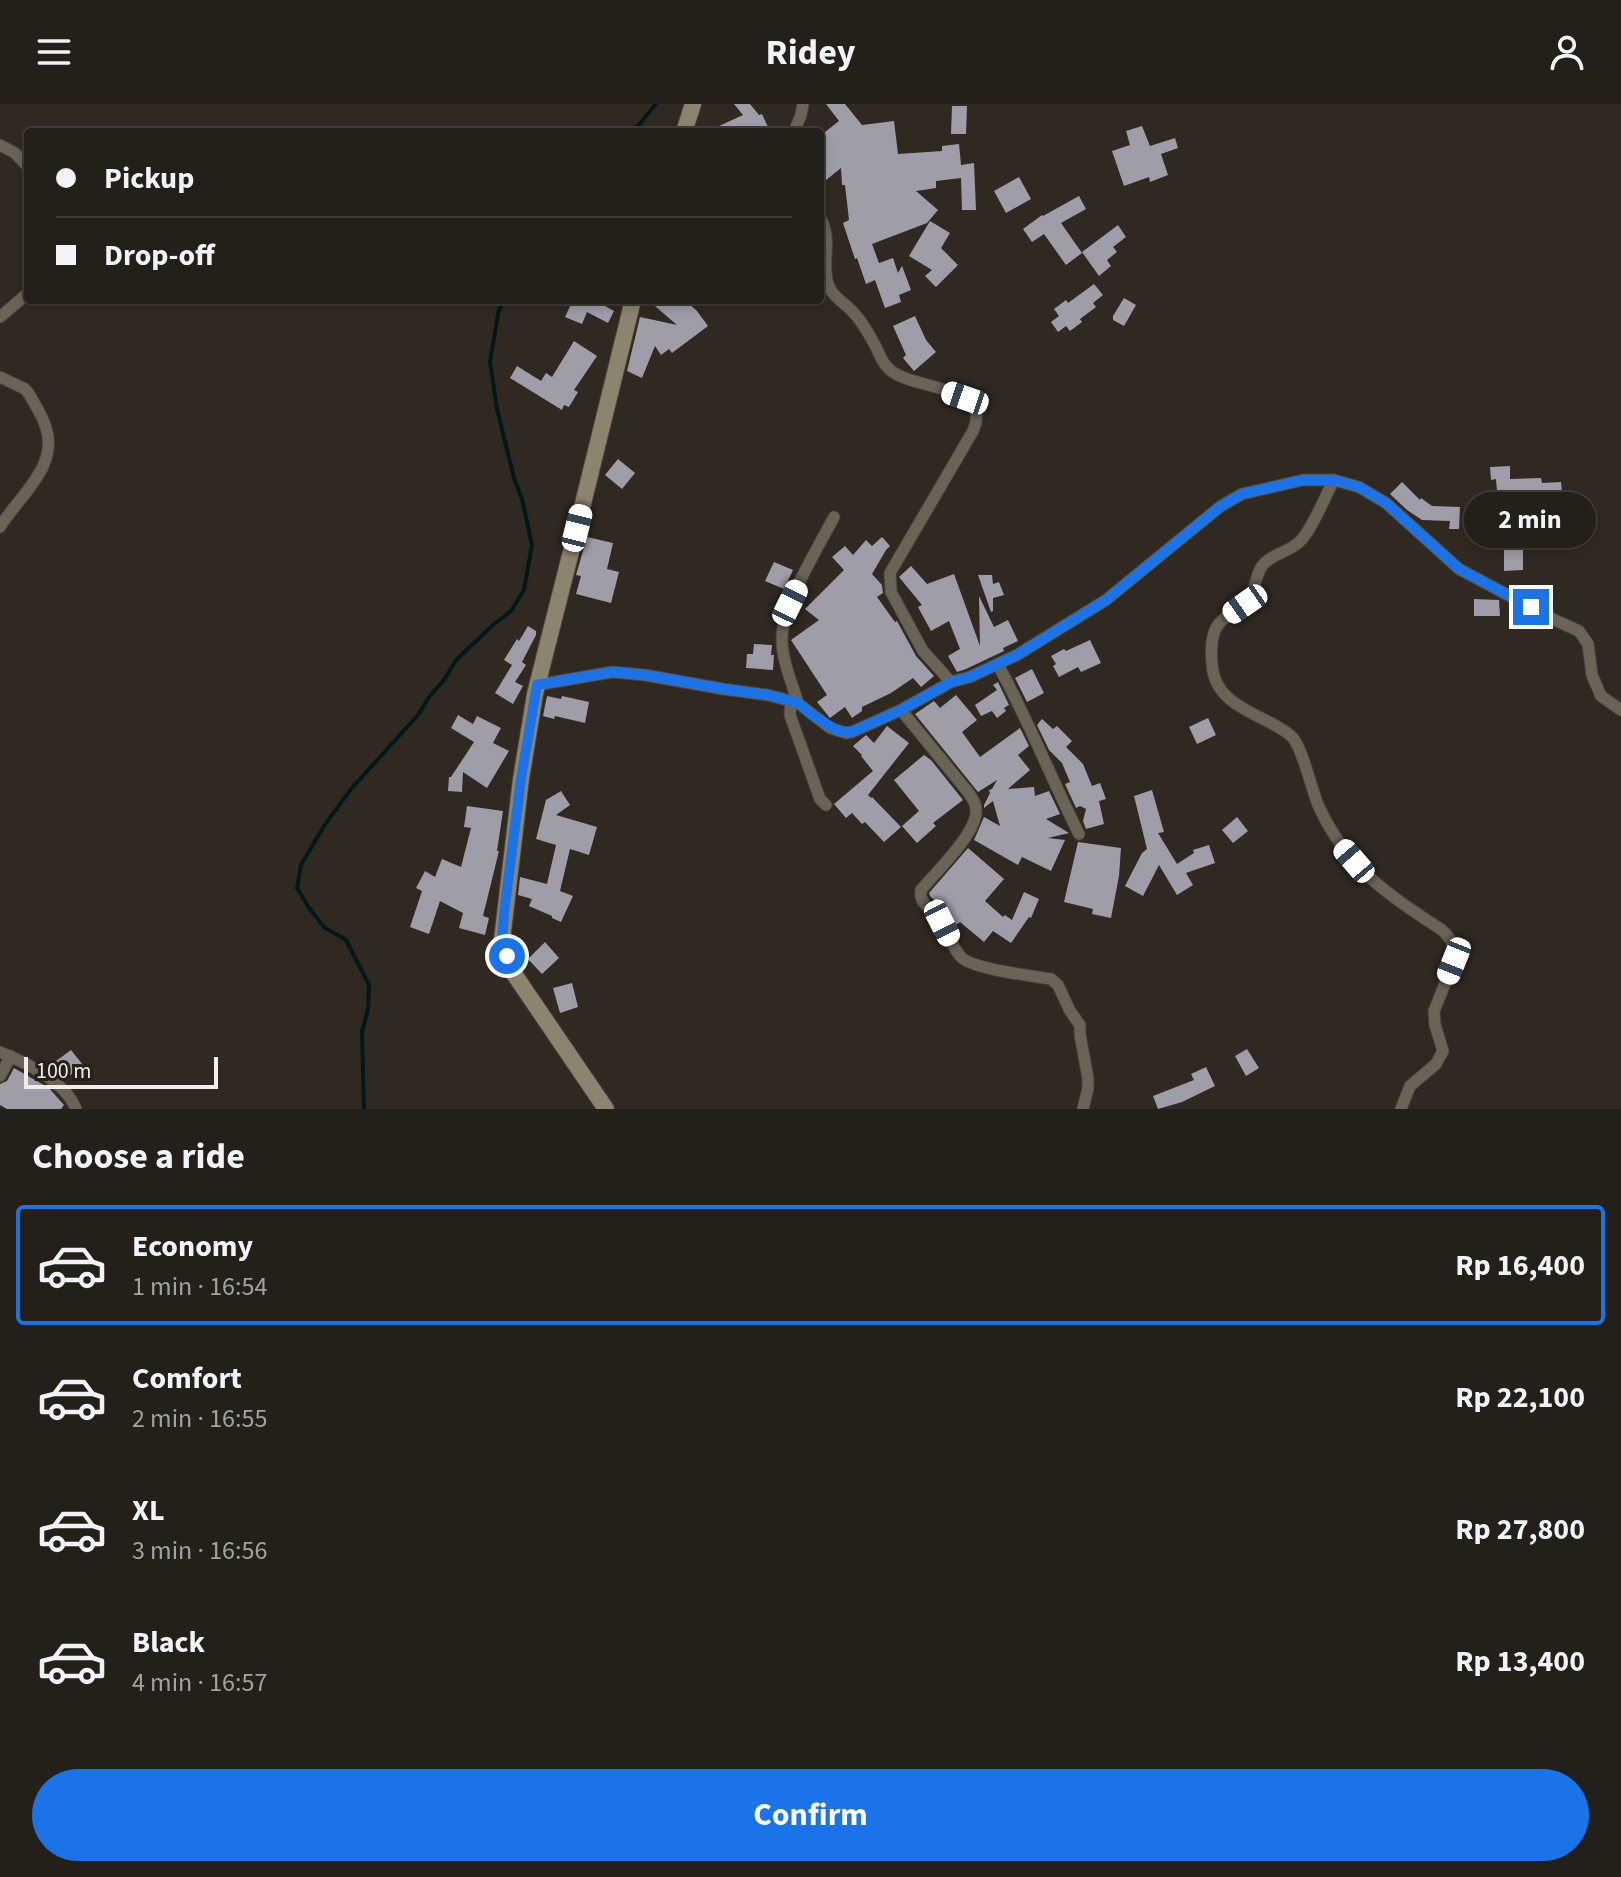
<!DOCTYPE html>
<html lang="en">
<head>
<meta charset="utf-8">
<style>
  :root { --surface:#231f19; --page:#2f2c26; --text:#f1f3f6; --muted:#a3a2a2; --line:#403d38; --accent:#1a73e8 }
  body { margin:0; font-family:"Source Sans 3",sans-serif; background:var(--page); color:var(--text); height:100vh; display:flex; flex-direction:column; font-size:30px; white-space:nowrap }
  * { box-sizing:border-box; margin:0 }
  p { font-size:26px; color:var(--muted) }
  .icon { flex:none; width:44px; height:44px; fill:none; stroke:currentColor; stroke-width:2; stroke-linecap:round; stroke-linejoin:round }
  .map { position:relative; height:1005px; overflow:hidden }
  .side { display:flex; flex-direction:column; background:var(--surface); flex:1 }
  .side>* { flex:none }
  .guide { position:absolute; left:24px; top:24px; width:800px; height:176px; border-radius:8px; box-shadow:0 4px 12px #0003,0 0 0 2px var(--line); display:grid; align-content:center; height:176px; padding:0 32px; background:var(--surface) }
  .scale { position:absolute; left:24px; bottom:20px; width:194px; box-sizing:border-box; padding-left:8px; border:4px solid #f1ede8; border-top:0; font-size:22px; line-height:28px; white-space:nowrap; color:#f1ede8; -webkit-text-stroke:6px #251f18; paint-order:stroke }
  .end { position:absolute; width:36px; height:36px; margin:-18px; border:10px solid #1a73e8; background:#fff; box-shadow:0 0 0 4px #fff }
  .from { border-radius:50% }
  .bubble { position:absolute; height:56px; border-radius:28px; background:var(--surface); box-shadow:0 4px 12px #0003,0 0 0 2px var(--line); font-size:26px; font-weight:700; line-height:56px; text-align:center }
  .car { position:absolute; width:24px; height:48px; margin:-24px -12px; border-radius:10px; box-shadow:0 0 6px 2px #0007; background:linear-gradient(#fff 24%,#345 0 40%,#fff 0 76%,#345 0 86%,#fff 0) }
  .guide b { display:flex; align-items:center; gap:28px; height:76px; font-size:30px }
  .guide b+b { border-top:2px solid var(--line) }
  .guide i { width:20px; height:20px; background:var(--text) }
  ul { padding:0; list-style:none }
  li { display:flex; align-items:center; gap:24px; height:120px; margin:0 16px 12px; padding:0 16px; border:4px solid transparent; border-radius:8px }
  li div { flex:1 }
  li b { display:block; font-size:30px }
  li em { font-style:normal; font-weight:700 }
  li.active { border-color:var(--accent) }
  li>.icon { width:72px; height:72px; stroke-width:1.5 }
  h2 { padding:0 32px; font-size:36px; line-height:96px }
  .cta { display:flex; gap:16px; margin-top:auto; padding:16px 32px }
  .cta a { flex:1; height:92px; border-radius:48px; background:var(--accent); color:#fff; font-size:32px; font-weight:700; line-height:92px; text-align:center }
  header { display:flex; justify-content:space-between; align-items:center; height:104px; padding:0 32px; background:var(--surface); font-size:36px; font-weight:700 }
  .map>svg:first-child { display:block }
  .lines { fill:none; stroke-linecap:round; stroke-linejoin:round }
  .stream { stroke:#021719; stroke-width:4 }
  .building { fill:#9f9da8 }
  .street-casing { stroke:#4a443d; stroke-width:13 }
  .secondary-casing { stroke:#4a443d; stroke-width:18 }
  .street { stroke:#696456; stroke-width:11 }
  .secondary { stroke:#8c846f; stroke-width:16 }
  .route { stroke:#1a73e8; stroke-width:10 }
</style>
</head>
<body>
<header><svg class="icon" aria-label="menu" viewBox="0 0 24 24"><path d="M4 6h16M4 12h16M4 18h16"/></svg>Ridey<svg class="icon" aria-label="person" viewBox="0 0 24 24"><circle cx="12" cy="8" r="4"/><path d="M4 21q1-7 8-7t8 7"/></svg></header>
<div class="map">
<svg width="1621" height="1005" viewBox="0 0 1621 1005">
  <rect width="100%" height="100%" fill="#2f2921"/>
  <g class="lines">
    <!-- stream -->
    <g class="stream">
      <polyline points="633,28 656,0"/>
      <polyline points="364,1005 362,928 368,905 369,881 346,836 324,823 309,804 297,784 301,761 324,722 351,685 418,611 429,593 444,576 456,556 493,521 511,507 524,486 532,441 522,395 514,374 497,305 490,258 498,210 503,196"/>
    </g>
  </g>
  <!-- building -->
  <g class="building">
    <polygon points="734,0 750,0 759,11 762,10 768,23 757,28 706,28 743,11"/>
    <polygon points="826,0 845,0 862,21 894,17 898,50 942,47 942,42 959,40 961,61 974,59 976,106 962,106 961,74 936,77 936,84 916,87 938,106 927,119 872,140 879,159 893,154 898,169 902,162 911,186 899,191 901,198 885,204 875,176 866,180 857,154 855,155 843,119 849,116 845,81 842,81 841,64 820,81 820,32 839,17"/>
    <polygon points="952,2 967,2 966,30 951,30"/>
    <polygon points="1142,22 1150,42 1175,34 1178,44 1161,50 1168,71 1150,78 1149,73 1124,82 1112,47 1130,41 1126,27"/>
    <polygon points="1019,73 1031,95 1006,109 994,87"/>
    <polygon points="1079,92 1086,105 1061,119 1082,149 1066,161 1044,130 1032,138 1023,125 1042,111 1043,112"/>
    <polygon points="930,117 950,129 941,144 958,161 936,183 925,172 932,166 909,152"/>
    <polygon points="1118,121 1126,133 1113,143 1117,148 1107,156 1111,162 1099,172 1082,148"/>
    <polygon points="1094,180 1103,191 1093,199 1096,203 1080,215 1082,218 1070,227 1066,222 1058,228 1051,218 1059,212 1054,205 1066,196 1068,199"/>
    <polygon points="1124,194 1136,201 1124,222 1113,216 1113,212"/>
    <polygon points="573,196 608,196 605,202 614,207 608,219 587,208 582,220 565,213"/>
    <polygon points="648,196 685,196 697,207 708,222 672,249 669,245 661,251 655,242 642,274 627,267 640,213 677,221"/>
    <polygon points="915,212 926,236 936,248 914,267 903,254 906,251 893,222"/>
    <polygon points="574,237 597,252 574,286 578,288 569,303 564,301 562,306 510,274 517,262 541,277 546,269 552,273"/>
    <polygon points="618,355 635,369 622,385 605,371"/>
    <polygon points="1510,362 1510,375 1541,374 1542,379 1561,378 1562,388 1545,389 1546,418 1549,417 1549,428 1526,429 1525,400 1498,401 1496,375 1491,376 1490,363"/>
    <polygon points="1402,378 1420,396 1421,394 1432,402 1460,403 1459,425 1449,425 1450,417 1422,416 1407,406 1390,390"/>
    <polygon points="1523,420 1523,466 1504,467 1504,442 1512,440 1504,439 1503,421"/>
    <polygon points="587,433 613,439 607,465 619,468 611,499 576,490 581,472 576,471"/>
    <polygon points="882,433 890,442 886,446 872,470 882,481 883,489 877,493 895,518 897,517 916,552 934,572 921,583 913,574 891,589 862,603 862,607 852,614 845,603 830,614 817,598 827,591 791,536 819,516 805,505 844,466 832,453 845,442 853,451 866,436 872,442"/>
    <polygon points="774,458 793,466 784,485 765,477"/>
    <polygon points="911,462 927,480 954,470 980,542 979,492 994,523 1008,516 1018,537 1003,544 1004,547 966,565 957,568 948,552 960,545 949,517 931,527 918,503 922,501 899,473"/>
    <polygon points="978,471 992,471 993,480 999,478 1004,491 993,494 993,507 991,508"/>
    <polygon points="1474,495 1499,496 1500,512 1474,512"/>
    <polygon points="528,522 536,527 536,531 522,558 526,561 515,578 523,582 513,600 495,589 512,561 504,556 517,535 519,537"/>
    <polygon points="1090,536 1101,559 1081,568 1078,563 1059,573 1053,562 1056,560 1051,552 1064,545 1066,547"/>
    <polygon points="754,540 772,541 771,551 774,551 773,566 746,564 747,550 753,550"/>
    <polygon points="1032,565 1044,589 1027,598 1015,574"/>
    <polygon points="998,578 1009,601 1004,604 1006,607 997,614 992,607 981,612 975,601 997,586 993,581"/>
    <polygon points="956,591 977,616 962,628 980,653 1020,624 1029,642 1018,651 1030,666 1008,685 1034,683 1035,692 1049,687 1060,710 1046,715 1069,729 1048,734 1065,736 1051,767 1022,753 1018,761 974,736 984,713 1000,722 993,697 984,704 984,701 990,689 989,686 992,685 997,676 978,688 915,610 934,597 940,604"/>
    <polygon points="547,592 561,595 562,592 589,598 585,619 555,612 554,615 543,612"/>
    <polygon points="458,611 473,620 477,612 501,624 493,639 509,647 487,684 463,668 462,688 448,687 449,673 451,673 474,638 451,624"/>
    <polygon points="1208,614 1216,631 1197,640 1189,623"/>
    <polygon points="1042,615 1053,625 1057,622 1072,637 1066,643 1083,660 1092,682 1100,679 1106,695 1099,697 1104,720 1086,725 1083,717 1086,705 1080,702 1076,704 1065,680 1070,678 1062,659 1049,646 1037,621"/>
    <polygon points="887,622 909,639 868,691 871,694 872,693 901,723 884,738 865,718 862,720 852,709 846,714 834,700 873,667 861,652 862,651 853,642 866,631 874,639"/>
    <polygon points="924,651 931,656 963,696 933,719 936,722 917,739 902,722 919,707 894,676"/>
    <polygon points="1152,686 1164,728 1158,729 1177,760 1194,749 1193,746 1209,741 1215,759 1186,769 1193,781 1177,791 1159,761 1143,792 1125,782 1142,749 1147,745 1134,692"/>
    <polygon points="561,687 570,701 556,711 597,723 589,751 570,745 560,787 573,792 561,818 552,814 552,812 529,802 532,795 518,791 520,773 547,780 556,741 536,735 546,696"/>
    <polygon points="467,702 503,707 497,747 499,747 483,812 489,814 485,831 459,824 463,809 440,797 429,830 410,823 422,787 416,784 425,767 435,773 442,755 461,763 471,724 464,723"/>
    <polygon points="1237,713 1248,727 1233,739 1222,726"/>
    <polygon points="1078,738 1121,744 1119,772 1111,814 1092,810 1093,805 1064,798"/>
    <polygon points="968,744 1004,775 985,797 1003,813 1005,811 1012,816 1024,788 1039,795 1031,814 1029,813 1011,839 993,827 984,838 960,818 955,822 944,806 930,792 929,789"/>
    <polygon points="545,838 559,854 542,870 528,855"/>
    <polygon points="572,879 578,903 560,909 553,884"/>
    <polygon points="1247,945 1259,964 1246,972 1235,952"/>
    <polygon points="71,946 83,961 68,973 56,957"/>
    <polygon points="1206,963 1215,982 1182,998 1158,1005 1153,992 1194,976 1191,970"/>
    <polygon points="14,964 49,984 64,1001 61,1005 7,1005 0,1001 0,980 7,977"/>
  </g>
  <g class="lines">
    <!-- street casing -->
    <g class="street-casing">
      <g id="street">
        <polyline points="794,28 801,11 803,0"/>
        <polyline points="0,41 15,49 28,63"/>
        <path d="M820,114C833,134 821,159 828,180C832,193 844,198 852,207C862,217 869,230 876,243C879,250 882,258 888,264C909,287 994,279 973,327L890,469L891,488L923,547L951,578"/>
        <polyline points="0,213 28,189"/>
        <path d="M0,273L25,285L29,290C35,301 43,312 46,324C59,363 18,393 0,423"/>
        <path d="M1334,376C1325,392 1311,429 1298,439C1288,448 1270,451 1262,462C1255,472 1256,486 1248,496C1238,509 1219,512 1214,529C1211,539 1211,550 1212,560C1214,595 1246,606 1273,620C1280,624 1288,628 1293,634C1304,648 1311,685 1319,703C1348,765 1387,790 1442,826C1452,835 1455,844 1454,857L1434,907L1435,921L1443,947L1436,960L1410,982L1401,1005"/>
        <path d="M998,561C1028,615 1051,674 1079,730"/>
        <polyline points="537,581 612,568 645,571 723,585 768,591 798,599 830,624 846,629 852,628 901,606 951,578 970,573 1017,551 1106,496 1221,402 1242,390 1303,376 1334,376 1359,383 1386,399 1459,465 1555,516 1579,527 1588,540 1592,571 1601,592 1621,606"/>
        <polyline points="791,597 790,611 820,695 826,701"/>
        <path d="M798,599C792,579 781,554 782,533C783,500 818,444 834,413"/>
        <path d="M901,606L968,688C972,694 976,699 976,706C978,728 935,769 921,786C918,800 933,805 940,815C948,827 951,842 961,853C972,865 1032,872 1051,875L1058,881L1070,907L1080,921V931L1088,974V984L1083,1005"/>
        <path d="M0,948C25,958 66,978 76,1005"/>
        <polyline points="0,972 11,952"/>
      </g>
    </g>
    <!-- secondary casing -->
    <g class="secondary-casing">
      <g id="secondary">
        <polyline points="684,28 693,0"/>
        <polyline points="606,1005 512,867 502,836 521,675 535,590 577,424 633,196"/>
      </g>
    </g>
    <!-- street -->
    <use href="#street" class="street"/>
    <!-- secondary -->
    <use href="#secondary" class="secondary"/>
  </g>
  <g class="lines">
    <!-- route -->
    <polyline class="route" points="507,852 502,836 504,809 521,675 537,581 612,568 645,571 723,585 768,591 798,599 812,611 838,627 852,628 901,606 951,578 970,573 1017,551 1106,496 1221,402 1242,390 1303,376 1334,376 1359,383 1386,399 1459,465 1531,503"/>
  </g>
</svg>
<div class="scale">100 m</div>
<i class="end from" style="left:507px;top:852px"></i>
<i class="end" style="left:1531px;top:503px"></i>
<div class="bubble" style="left:1464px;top:388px;width:132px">2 min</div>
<i class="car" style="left:965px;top:294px;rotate:289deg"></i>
<i class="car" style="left:577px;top:424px;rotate:14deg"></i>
<i class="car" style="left:790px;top:499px;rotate:26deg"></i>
<i class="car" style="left:1245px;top:500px;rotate:235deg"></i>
<i class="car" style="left:1354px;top:757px;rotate:319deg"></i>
<i class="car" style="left:942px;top:819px;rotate:153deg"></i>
<i class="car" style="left:1454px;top:857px;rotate:202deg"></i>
<div class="guide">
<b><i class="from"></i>Pickup</b>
<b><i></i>Drop-off</b>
</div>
</div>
<section class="side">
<h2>Choose a ride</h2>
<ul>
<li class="active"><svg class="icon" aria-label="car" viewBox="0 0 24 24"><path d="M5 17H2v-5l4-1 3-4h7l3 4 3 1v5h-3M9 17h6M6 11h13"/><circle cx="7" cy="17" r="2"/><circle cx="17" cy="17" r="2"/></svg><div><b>Economy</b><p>1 min · 16:54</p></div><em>Rp 16,400</em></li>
<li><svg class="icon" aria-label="car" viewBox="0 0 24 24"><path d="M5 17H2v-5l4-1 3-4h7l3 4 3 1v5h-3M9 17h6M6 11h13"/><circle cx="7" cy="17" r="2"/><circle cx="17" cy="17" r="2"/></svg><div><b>Comfort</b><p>2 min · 16:55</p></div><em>Rp 22,100</em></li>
<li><svg class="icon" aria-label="car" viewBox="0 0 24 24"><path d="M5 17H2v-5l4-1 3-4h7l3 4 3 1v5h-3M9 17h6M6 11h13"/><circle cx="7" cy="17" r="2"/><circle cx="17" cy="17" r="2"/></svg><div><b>XL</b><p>3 min · 16:56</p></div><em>Rp 27,800</em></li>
<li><svg class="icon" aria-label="car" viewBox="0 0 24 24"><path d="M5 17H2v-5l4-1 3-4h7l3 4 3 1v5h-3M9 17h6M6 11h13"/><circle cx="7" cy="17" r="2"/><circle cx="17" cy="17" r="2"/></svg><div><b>Black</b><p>4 min · 16:57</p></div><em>Rp 13,400</em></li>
</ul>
<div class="cta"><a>Confirm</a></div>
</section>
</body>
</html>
